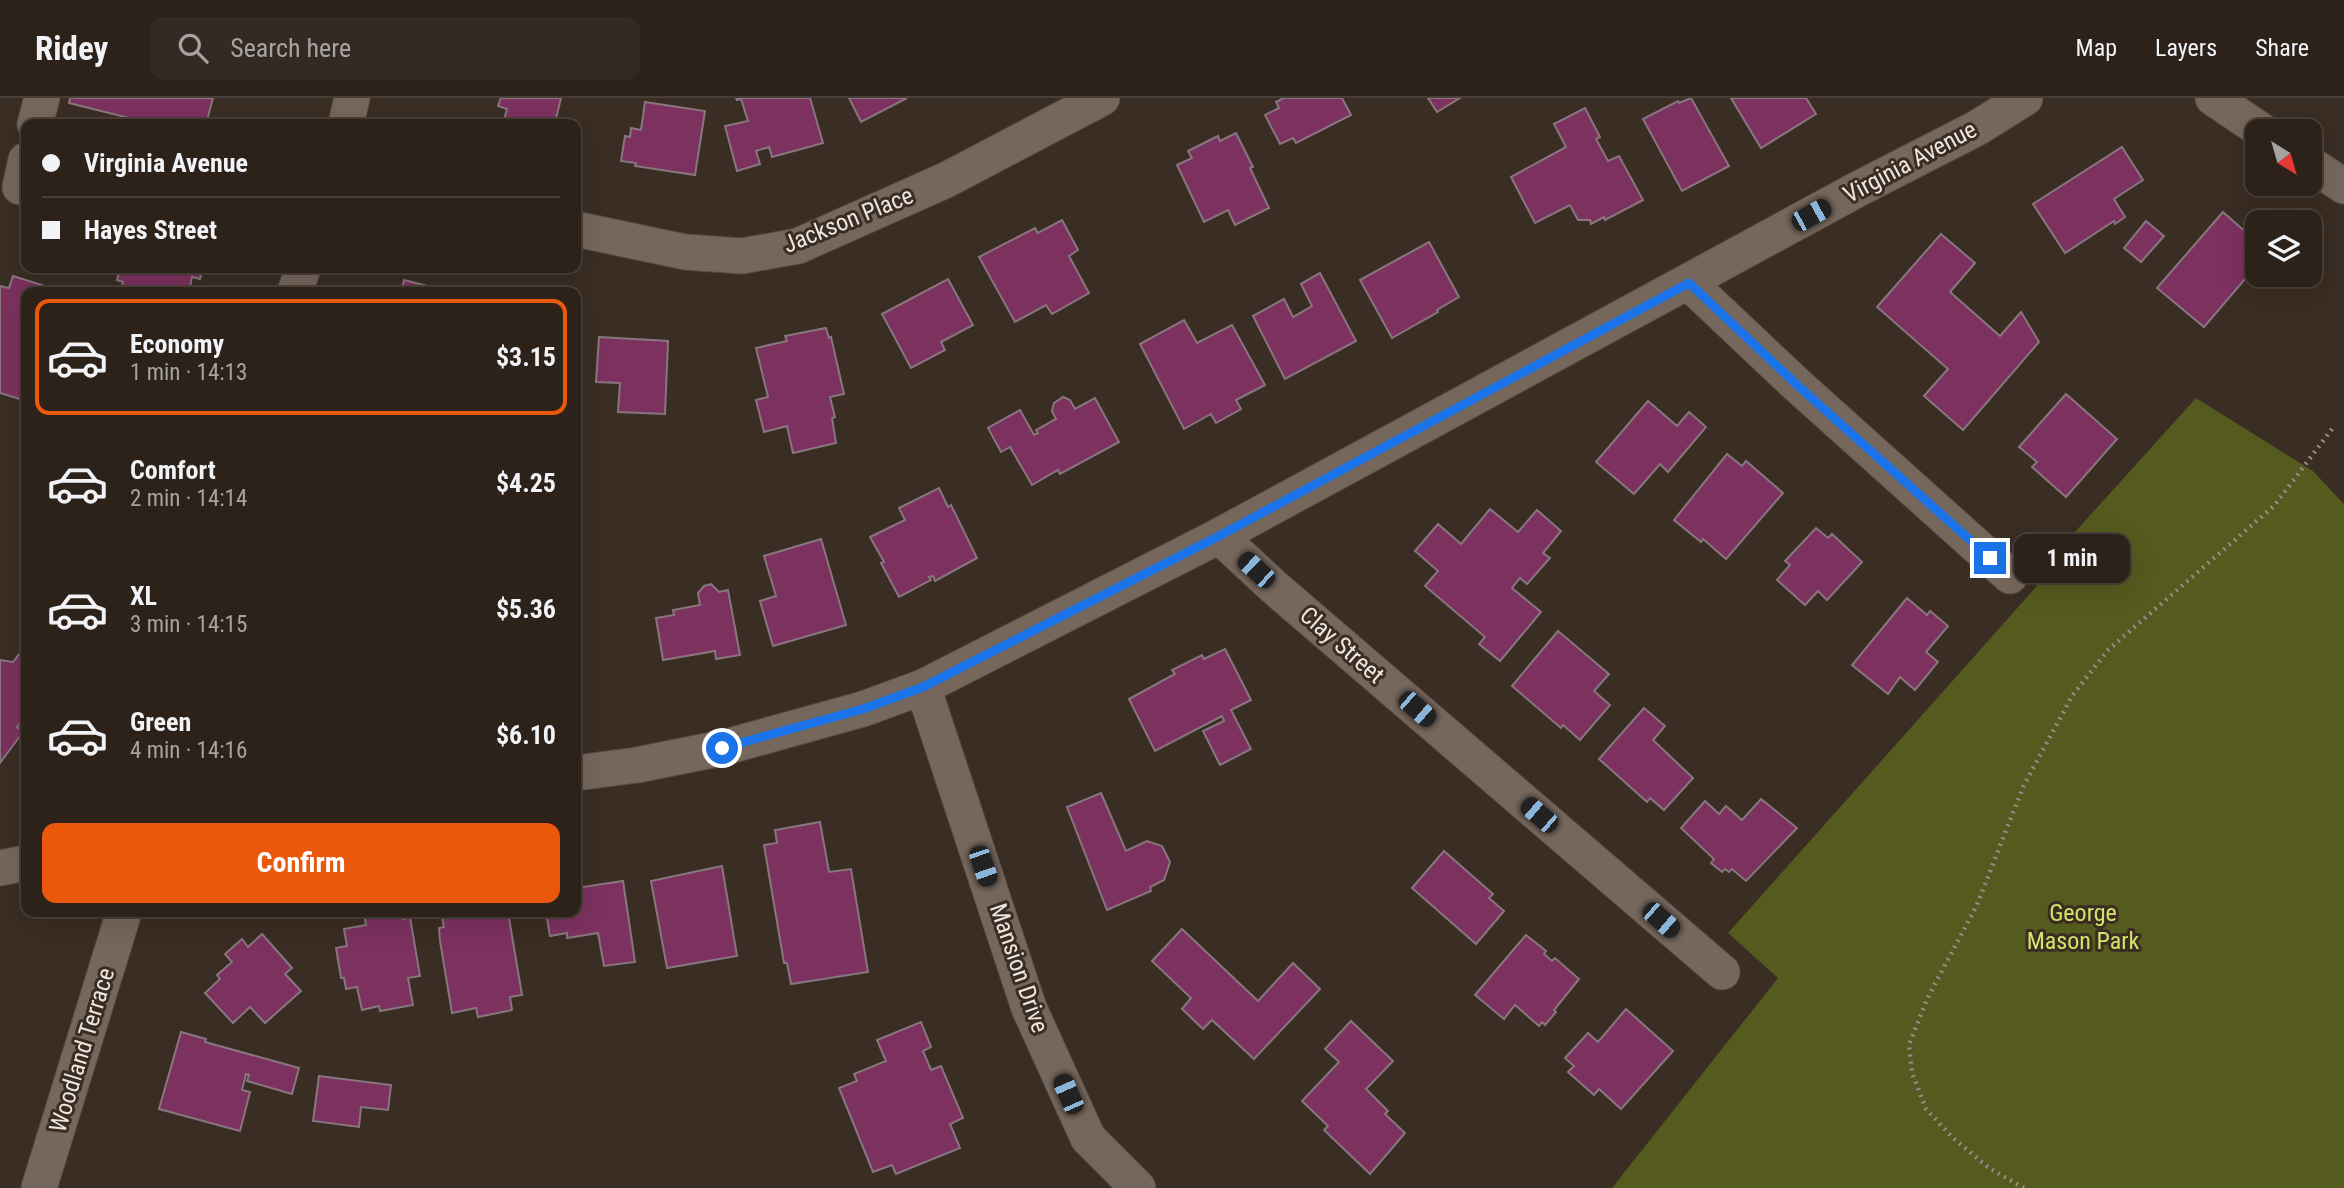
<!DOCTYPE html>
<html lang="en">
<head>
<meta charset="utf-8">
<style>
  :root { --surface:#2c221a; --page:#342a23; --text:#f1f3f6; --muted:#a6a4a2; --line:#483f39; --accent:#ea580c }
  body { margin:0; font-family:"Roboto Condensed",sans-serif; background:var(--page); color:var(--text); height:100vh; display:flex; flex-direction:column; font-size:26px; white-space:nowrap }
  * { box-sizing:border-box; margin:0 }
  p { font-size:23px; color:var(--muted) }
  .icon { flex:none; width:38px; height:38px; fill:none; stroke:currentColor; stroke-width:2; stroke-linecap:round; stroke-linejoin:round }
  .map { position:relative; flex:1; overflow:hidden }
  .side { position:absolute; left:21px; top:189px; width:560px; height:630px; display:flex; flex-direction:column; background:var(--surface); border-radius:14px; box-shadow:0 7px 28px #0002,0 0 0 2px var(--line) }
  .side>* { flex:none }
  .banner { position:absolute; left:21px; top:21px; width:560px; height:154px; border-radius:14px; box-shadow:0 7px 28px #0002,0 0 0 2px var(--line); display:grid; align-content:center; height:154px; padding:0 21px; background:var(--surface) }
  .needle { width:46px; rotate:143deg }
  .fabs { position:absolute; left:2245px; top:21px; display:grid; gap:14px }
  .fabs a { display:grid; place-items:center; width:77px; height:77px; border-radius:14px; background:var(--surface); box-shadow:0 7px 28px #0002,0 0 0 2px var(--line); font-size:35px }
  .end { position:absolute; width:32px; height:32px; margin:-16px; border:9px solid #1a73e8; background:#fff; box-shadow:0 0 0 4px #fff }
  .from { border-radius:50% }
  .bubble { position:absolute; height:49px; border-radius:14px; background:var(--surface); box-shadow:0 7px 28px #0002,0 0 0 2px var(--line); font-size:23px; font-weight:700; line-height:49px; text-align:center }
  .car { position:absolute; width:21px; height:42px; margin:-21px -10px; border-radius:9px; box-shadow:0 0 5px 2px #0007; background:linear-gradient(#222 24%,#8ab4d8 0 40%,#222 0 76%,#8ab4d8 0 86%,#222 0) }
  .banner b { display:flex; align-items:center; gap:24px; height:66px; font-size:26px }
  .banner b+b { border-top:2px solid var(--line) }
  .banner i { width:18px; height:18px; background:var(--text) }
  ul { padding:12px 0 0; list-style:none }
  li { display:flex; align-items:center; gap:21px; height:116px; margin:0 14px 10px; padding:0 7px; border:4px solid transparent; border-radius:14px }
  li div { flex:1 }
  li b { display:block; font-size:26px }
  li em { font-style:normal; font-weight:700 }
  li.on { border-color:var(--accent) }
  li>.icon { width:63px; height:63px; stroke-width:1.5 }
  .action { display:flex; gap:14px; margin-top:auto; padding:14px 21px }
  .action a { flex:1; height:80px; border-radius:14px; background:var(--accent); color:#fff; font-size:28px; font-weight:700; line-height:80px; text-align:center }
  header { display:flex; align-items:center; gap:42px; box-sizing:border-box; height:98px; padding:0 35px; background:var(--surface); border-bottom:2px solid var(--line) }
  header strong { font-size:33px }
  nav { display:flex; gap:38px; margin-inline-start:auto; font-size:24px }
  .search { width:490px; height:63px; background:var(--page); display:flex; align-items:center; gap:18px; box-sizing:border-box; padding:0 24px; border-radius:14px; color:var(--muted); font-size:26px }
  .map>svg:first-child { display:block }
  .green { fill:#555a1f }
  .building { fill:#7c315f; stroke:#88767f; stroke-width:2 }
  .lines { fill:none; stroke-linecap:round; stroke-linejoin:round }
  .street-casing { stroke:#574c43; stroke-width:37 }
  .path { stroke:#978c84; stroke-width:4.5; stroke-dasharray:2 5; stroke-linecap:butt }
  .street { stroke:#76675c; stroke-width:35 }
  .route { stroke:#1a73e8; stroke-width:9 }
  .labels { text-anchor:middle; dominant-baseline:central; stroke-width:6; stroke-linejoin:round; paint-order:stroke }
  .street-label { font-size:24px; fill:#efe6e0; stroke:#3a2d23 }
  .park-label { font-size:24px; fill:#d8e266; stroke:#3a2d23 }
</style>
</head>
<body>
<header>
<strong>Ridey</strong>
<div class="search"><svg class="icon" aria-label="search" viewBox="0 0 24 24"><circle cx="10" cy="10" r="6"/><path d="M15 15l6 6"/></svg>Search here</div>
<nav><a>Map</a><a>Layers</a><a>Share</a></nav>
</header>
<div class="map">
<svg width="2344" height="1090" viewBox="0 0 2344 1090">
  <rect width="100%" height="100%" fill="#3a2d23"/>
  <!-- green -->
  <polygon class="green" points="2196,300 2313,373 2344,406 2344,1090 1612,1090 1778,880 1728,835 2053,470 2047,465"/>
  <!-- building -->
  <g class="building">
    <polygon points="70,0 213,0 206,26 153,26 69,5"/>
    <polygon points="501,0 561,0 555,25 546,22 545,26 503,26 507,11 498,8"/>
    <polygon points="736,0 810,0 823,45 772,59 769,49 756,53 760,66 737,73 725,28 748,23 741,1 737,2"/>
    <polygon points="849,0 907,0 861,24"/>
    <polygon points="1284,0 1342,0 1351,17 1296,45 1293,40 1280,46 1265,17 1279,10 1276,4"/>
    <polygon points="1428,0 1460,0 1437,14"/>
    <polygon points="1691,0 1729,68 1682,93 1643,21 1678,3 1679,5"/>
    <polygon points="1731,0 1806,0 1816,16 1761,50"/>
    <polygon points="645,4 705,13 695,77 635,68 636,65 621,63 625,38 630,39 631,30 641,32"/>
    <polygon points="1585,10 1600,39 1596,41 1608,63 1619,58 1643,102 1605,122 1604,119 1591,126 1590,122 1578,122 1570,107 1535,125 1511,79 1566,49 1554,26"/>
    <polygon points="1236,35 1253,69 1250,70 1269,110 1235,127 1228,112 1204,124 1177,67 1192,60 1188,53 1218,38 1220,43"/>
    <polygon points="2122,49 2143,82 2114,101 2125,119 2115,126 2114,123 2065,155 2033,106"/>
    <polygon points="2223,114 2258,145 2258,166 2204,229 2157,190"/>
    <polygon points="1062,122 1078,152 1069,158 1089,195 1052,216 1046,207 1015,224 979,159 1035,130 1038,135"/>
    <polygon points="2146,123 2164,138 2141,164 2124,150"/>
    <polygon points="1941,136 1975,165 1950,194 2000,238 2021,214 2039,244 1963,332 1924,298 1948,271 1877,209"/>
    <polygon points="1429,144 1459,199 1437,212 1438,214 1392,240 1360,182"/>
    <polygon points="120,170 203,170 200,181 192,179 189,194 130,194 131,192 122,189 123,184 117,182"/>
    <polygon points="1320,175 1356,243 1285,281 1253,218 1284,201 1293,219 1312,208 1301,186"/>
    <polygon points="13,178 48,189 47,194 26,194 26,298 23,302 0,295 0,188 9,190"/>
    <polygon points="948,181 973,227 941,244 945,252 911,270 882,216"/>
    <polygon points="404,182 451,194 401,194"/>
    <polygon points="1184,222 1197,245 1232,227 1265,287 1236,302 1241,311 1216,325 1211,316 1184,331 1140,246"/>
    <polygon points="826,230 829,240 831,239 844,296 830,299 835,319 832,320 836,345 793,355 787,328 764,334 756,302 768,299 756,250 787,243 785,238"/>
    <polygon points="599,239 668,243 665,316 618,314 620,285 596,284"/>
    <polygon points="2066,296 2117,341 2066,399 2032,369 2037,364 2019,349"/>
    <polygon points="1063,299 1070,302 1075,311 1095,300 1119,344 1060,376 1058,372 1032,387 1010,349 1001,354 988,330 1020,312 1034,337 1038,335 1036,332 1056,321 1052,313 1054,305"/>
    <polygon points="1648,303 1677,328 1689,314 1706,329 1668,374 1660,366 1634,396 1596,364"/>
    <polygon points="1727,356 1742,368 1746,363 1783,395 1726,461 1703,441 1701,444 1674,422"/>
    <polygon points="939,390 948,409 951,407 977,460 935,483 933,478 929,479 931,482 899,499 881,465 884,464 870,439 905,422 899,410"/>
    <polygon points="1490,411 1518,434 1537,412 1561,433 1543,455 1550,460 1527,486 1520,480 1512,490 1541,514 1500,563 1479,546 1485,539 1425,488 1438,473 1415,453 1438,426 1461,446"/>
    <polygon points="1816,430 1828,440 1832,436 1862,464 1827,502 1818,493 1805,507 1777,482 1790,467 1785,463"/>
    <polygon points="821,441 846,527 773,548 760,503 776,498 764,458"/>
    <polygon points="711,486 719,494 728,492 740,557 716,561 715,553 663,562 656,520 674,517 673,512 700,507 698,495 704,488"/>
    <polygon points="1907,500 1927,517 1930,513 1948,528 1926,554 1938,564 1915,592 1900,579 1888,596 1852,567"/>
    <polygon points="1558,533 1609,576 1594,593 1610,607 1580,642 1563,627 1561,630 1512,588"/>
    <polygon points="26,547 26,624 23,621 17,629 23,634 0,665 0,562 13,564"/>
    <polygon points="1225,551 1251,602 1231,612 1251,651 1220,667 1203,633 1224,623 1222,618 1155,653 1129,601 1175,576 1172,572 1202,557 1204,561"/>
    <polygon points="1644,610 1665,628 1653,642 1693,680 1664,712 1650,700 1647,704 1599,661"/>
    <polygon points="1101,695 1126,753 1147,743 1162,748 1170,764 1164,782 1150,789 1151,793 1107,812 1067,709"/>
    <polygon points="1761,701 1797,730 1746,783 1732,771 1729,774 1725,771 1722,774 1711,765 1714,761 1681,730 1705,703 1719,716 1726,708 1742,722"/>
    <polygon points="820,724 829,774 851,771 868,874 791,886 787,865 784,865 764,747 777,745 775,732"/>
    <polygon points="1444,753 1493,796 1489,800 1504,813 1476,846 1412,790"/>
    <polygon points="722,768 737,858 667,870 651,783"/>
    <polygon points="623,783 635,864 604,868 598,835 567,840 567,835 550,838 546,814 576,814 576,790"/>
    <polygon points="371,814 402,814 403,821 410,819 420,878 408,880 413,907 380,913 379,908 362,912 357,889 346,891 344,880 341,880 336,850 347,848 344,831 366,827 364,815"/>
    <polygon points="441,814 508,814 522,897 510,899 512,912 478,919 476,910 452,915 440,843 439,830 444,829"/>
    <polygon points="1182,831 1258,903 1293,865 1320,891 1254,961 1212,922 1203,931 1182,911 1191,900 1152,863"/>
    <polygon points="262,836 292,870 285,876 301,893 265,925 250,909 233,925 205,895 220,881 217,877 232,864 225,856 242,841 248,849"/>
    <polygon points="1526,837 1546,853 1544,856 1552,863 1555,860 1579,881 1554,912 1556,914 1545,927 1542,924 1539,928 1515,907 1504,921 1475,897"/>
    <polygon points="1626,911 1673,953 1621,1011 1599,991 1594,997 1568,974 1574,968 1565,960 1588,935 1598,944"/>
    <polygon points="1351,923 1393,963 1366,991 1388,1013 1385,1016 1405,1035 1370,1076 1324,1032 1328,1028 1302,1003 1339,964 1325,951"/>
    <polygon points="921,924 931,949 923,953 931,972 941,968 963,1020 950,1026 960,1050 896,1076 892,1067 873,1074 839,990 857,983 854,976 886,963 877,942"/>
    <polygon points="181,934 206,941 205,944 299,970 292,996 247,983 249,977 246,976 242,992 250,994 240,1033 159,1011"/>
    <polygon points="319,978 391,987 388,1012 361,1009 359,1029 313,1023"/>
  </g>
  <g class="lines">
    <!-- street casing -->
    <g class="street-casing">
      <g id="street">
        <polyline points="2213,0 2262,33"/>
        <polyline points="35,26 42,0"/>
        <polyline points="346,26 352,0"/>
        <polyline points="2310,66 2344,88"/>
        <polyline points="20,89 26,62"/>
        <polyline points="576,131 685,154 742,158 798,148 946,82 1102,0"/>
        <polyline points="1689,185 1796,286 2010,478"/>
        <polyline points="295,194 303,170"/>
        <polyline points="1219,438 1274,489 1722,874"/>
        <polyline points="923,589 1029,910 1088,1040 1138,1090"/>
        <polyline points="576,675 637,667 722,650 863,611 923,589 1219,438 1860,90 1977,30 2025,0"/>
        <polyline points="0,770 26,765"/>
        <polyline points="39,1090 124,814"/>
      </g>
    </g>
    <!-- path -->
    <polyline class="path" points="2024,1090 1989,1070 1953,1040 1926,1011 1912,975 1909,947 1927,901 1977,807 2023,689 2072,598 2108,552 2274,408 2335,327"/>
    <!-- street -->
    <use href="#street" class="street"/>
  </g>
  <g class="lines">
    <!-- route -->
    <polyline class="route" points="722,650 863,611 923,589 1219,438 1689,185 1796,286 1990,460"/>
  </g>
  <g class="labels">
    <!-- street labels -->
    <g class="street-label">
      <text transform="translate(1910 64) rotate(-28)">Virginia Avenue</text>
      <text transform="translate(848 122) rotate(-22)">Jackson Place</text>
      <text transform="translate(1342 547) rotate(41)">Clay Street</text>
      <text transform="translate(1019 870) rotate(71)">Mansion Drive</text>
      <text transform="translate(82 952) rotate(-73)">Woodland Terrace</text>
    </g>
    <!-- park labels -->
    <g class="park-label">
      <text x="2083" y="815">George<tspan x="2083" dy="28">Mason Park</tspan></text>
    </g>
  </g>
</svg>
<div class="fabs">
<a><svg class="needle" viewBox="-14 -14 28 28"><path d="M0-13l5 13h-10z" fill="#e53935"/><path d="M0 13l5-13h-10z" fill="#a6a4a2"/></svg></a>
<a><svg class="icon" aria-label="layers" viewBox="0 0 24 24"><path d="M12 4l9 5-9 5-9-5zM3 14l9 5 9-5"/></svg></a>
</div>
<i class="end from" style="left:722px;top:650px"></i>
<i class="end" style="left:1990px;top:460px"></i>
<div class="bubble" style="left:2014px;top:436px;width:116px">1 min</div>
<i class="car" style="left:1811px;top:117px;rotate:61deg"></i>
<i class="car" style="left:1256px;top:472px;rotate:313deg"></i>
<i class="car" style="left:1417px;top:611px;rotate:131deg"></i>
<i class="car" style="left:1539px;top:717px;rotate:311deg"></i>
<i class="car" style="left:983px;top:768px;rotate:161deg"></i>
<i class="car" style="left:1661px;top:822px;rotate:131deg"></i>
<i class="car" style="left:1068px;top:996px;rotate:336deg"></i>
<div class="banner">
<b><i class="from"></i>Virginia Avenue</b>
<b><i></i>Hayes Street</b>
</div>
<section class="side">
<ul>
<li class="on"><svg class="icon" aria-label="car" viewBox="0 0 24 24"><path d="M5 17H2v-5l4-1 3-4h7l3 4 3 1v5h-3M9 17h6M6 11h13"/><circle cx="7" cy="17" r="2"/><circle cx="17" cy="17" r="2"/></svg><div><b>Economy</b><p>1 min · 14:13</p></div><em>$3.15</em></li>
<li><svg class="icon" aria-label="car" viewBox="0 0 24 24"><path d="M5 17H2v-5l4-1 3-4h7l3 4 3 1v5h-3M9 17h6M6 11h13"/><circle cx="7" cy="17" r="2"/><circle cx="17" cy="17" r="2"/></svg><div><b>Comfort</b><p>2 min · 14:14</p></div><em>$4.25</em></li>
<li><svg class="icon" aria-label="car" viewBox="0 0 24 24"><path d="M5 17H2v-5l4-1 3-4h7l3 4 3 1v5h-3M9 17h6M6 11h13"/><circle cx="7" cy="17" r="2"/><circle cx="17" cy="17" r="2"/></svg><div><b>XL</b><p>3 min · 14:15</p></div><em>$5.36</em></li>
<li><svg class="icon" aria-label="car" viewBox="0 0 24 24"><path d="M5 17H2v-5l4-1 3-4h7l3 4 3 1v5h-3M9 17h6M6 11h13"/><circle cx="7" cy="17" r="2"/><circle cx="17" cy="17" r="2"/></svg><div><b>Green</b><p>4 min · 14:16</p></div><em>$6.10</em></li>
</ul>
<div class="action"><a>Confirm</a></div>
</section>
</div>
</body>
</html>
